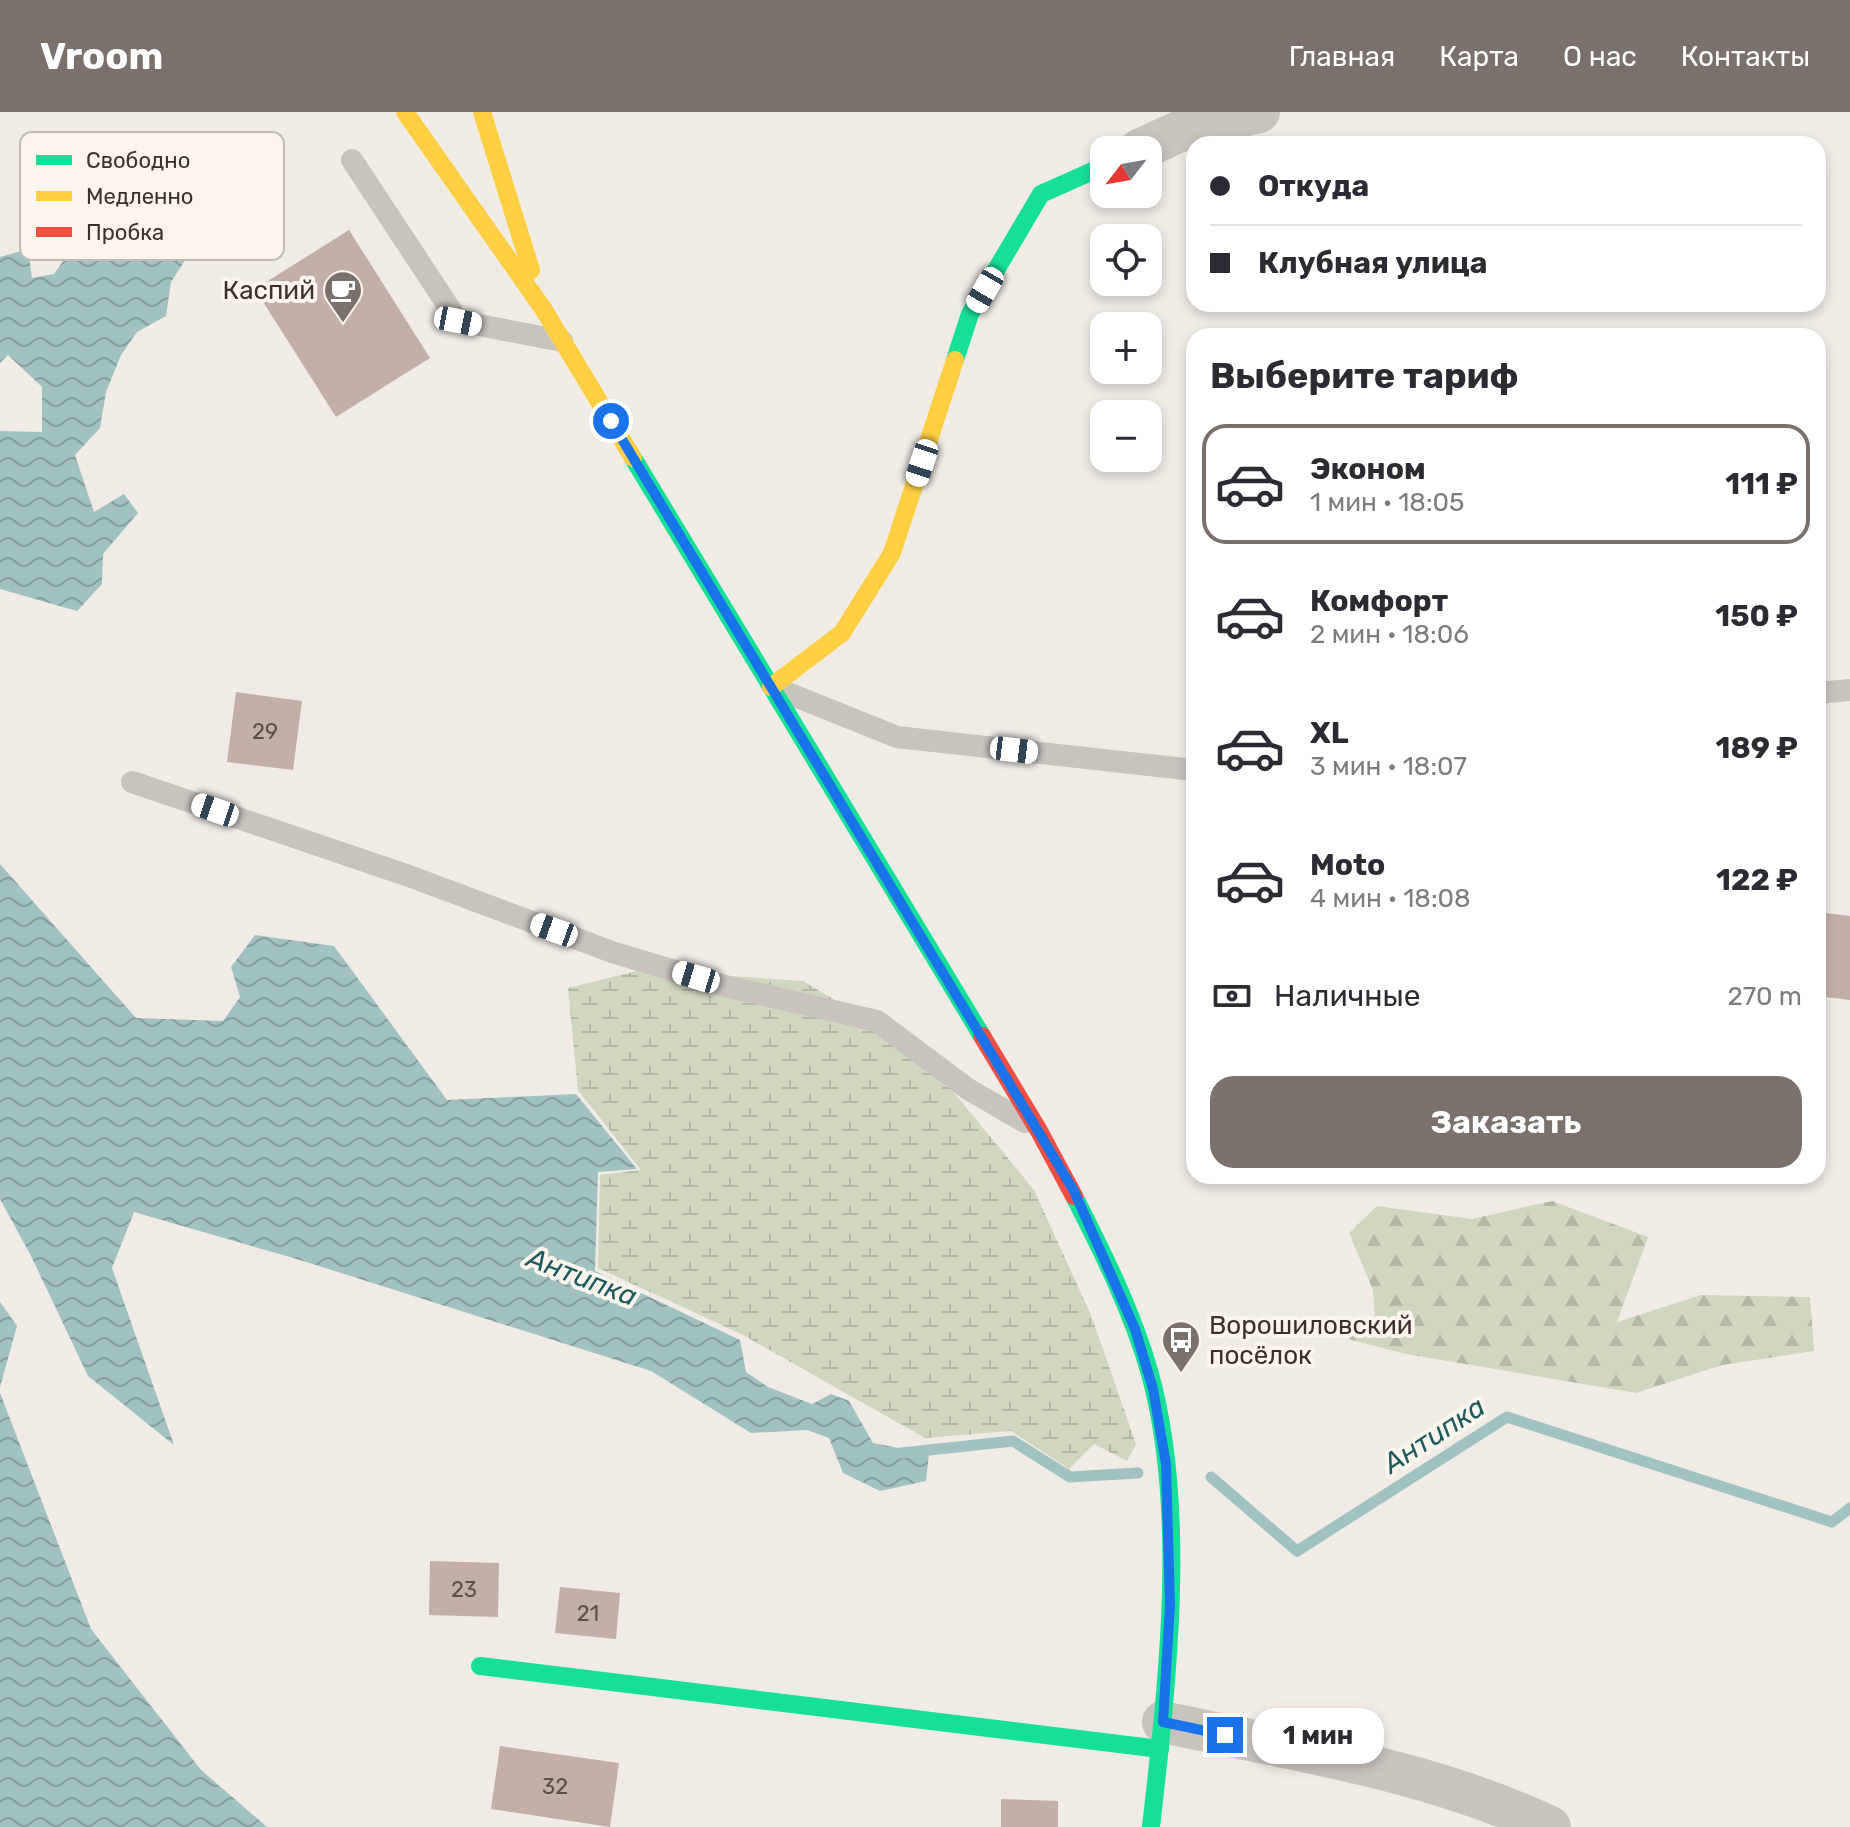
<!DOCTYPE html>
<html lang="ru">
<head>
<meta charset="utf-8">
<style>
  :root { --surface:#fff; --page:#f7f7f7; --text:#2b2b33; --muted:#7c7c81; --line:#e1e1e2; --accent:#7a716c }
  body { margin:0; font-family:Rubik,sans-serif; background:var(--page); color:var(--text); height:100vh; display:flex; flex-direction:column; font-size:30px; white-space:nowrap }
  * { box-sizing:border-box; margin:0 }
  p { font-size:26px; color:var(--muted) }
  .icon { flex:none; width:44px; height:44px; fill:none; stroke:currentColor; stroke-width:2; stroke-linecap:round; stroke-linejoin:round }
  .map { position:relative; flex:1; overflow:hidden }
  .details { position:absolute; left:1186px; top:216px; width:640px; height:856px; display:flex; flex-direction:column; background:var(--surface); border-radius:24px; box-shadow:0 4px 12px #0003 }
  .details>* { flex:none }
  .guide { position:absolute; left:1186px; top:24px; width:640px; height:176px; border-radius:24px; box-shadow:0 4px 12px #0003; display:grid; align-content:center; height:176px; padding:0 24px; background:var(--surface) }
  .needle { width:52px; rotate:239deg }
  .fabs { position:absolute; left:1090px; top:24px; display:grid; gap:16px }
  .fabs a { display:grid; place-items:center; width:72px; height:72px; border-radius:16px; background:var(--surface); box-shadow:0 4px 12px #0003; font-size:40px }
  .end { position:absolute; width:36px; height:36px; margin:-18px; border:10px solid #1a73e8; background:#fff; box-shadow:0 0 0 4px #fff }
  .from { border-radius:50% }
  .bubble { position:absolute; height:56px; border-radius:24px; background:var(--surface); box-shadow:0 4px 12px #0003; font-size:26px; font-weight:700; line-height:56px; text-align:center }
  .car { position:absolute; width:24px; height:48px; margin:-24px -12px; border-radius:10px; box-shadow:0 0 6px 2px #0007; background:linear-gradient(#fff 24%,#345 0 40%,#fff 0 76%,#345 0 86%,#fff 0) }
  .guide b { display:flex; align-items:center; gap:28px; height:76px; font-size:30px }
  .guide b+b { border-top:2px solid var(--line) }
  .guide i { width:20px; height:20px; background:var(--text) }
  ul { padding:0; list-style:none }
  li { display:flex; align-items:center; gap:24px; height:120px; margin:0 16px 12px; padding:0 8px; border:4px solid transparent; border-radius:24px }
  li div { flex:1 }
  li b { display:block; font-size:30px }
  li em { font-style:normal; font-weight:700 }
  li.active { border-color:var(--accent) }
  li>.icon { width:72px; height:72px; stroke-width:1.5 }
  h2 { padding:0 24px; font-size:36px; line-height:96px }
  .pay { display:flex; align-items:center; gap:20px; height:88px; padding:0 24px; font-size:30px }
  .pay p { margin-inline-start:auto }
  .cta { display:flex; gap:16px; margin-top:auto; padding:16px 24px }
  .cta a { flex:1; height:92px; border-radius:24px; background:var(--accent); color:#fff; font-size:32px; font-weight:700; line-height:92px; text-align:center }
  header { display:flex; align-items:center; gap:48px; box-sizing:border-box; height:112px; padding:0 40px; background:var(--accent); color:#fff }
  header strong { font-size:38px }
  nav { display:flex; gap:44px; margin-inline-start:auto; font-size:28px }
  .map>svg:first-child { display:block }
  .forest { fill:url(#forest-firs) }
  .wetland { fill:url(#wetland-marsh) }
  .water { fill:url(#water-waves) }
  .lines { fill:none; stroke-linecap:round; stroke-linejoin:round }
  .stream { stroke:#a1c2c1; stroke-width:11 }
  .building { fill:#c3afa7 }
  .lane { stroke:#c9c3be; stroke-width:22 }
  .street { stroke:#c9c3be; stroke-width:42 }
  .fast { stroke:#16e098; stroke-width:18 }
  .slow { stroke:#ffcf43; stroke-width:18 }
  .jam { stroke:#f24e42; stroke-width:18 }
  .route { stroke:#1a73e8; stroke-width:10 }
  .labels { text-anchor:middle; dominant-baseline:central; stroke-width:8; stroke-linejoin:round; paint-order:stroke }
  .number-label { font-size:22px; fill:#5d504a }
  .poi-label { font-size:26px; fill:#3b302b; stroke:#fbf5ee; text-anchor:end }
  .water-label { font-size:28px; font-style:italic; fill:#1f5a5e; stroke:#fbf5ee }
  .key { fill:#fbf5ee; stroke:#c1bab4; stroke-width:2 }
  .key-label { font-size:22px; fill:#3b302b }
</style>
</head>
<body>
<header>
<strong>Vroom</strong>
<nav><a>Главная</a><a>Карта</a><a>О нас</a><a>Контакты</a></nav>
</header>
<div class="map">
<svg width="1850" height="1715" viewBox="0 0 1850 1715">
  <defs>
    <pattern id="forest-firs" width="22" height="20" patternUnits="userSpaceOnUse" patternTransform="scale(2)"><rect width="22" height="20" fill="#d1d6bf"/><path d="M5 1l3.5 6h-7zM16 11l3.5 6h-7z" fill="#b4b8a4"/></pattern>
    <pattern id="wetland-marsh" width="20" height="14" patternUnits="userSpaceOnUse" patternTransform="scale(2)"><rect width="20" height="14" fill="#d1d6bf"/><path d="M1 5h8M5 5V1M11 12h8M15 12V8" fill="none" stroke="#b4b8a4"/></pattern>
    <pattern id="water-waves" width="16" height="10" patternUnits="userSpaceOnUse" patternTransform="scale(2)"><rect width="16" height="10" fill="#a1c2c1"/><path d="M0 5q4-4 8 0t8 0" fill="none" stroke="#849e9d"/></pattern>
  </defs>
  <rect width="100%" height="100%" fill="#f0ebe5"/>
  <!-- forest -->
  <polygon class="forest" points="1552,1089 1648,1125 1617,1210 1701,1183 1810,1185 1814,1239 1722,1253 1636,1281 1406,1242 1348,1227 1375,1206 1373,1178 1349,1121 1377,1094 1472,1107"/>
  <!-- wetland -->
  <polygon class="wetland" points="641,858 803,869 919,938 1034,1078 1091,1203 1136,1332 1127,1349 1094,1332 1069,1357 1011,1319 925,1326 741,1222 598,1156 600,1063 641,1058 578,978 568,876"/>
  <!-- water -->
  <g class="water">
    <path d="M103,93C140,105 155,114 193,100V136L171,170L166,204L137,220L121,243L106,280L100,316L75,343L94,400L124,382L138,401L103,442L102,472L77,499L0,477V319L42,320V275L8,243L0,251V145L28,137L32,166L54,162Z"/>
    <polygon points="0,752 136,906 223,909 240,885 231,855 255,823 334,834 447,988 576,982 637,1057 598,1060 595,1159 740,1228 746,1260 768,1275 812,1292 831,1282 849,1289 873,1331 929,1342 926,1369 880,1379 843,1361 829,1326 807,1318 751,1321 651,1259 300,1148 134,1100 112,1156 174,1333 88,1264 31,1144 0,1087"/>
    <polygon points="0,1190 17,1214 0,1275"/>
    <polygon points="0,1281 91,1517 201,1658 267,1715 0,1715"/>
  </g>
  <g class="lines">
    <!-- stream -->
    <g class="stream">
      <polyline points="901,1341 1013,1329 1070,1365 1138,1361"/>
      <polyline points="1211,1365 1297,1439 1507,1305 1832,1410 1850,1396"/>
    </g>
  </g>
  <!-- building -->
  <g class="building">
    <polygon points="349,118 430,246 336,305 255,177"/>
    <polygon points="236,580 302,589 293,658 227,650"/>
    <polygon points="1818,800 1850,804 1850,888 1818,884"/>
    <polygon points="430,1449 499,1451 498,1505 429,1503"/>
    <polygon points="560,1475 620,1481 616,1527 555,1521"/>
    <polygon points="500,1634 619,1651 610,1715 491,1697"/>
    <polygon points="1001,1687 1058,1689 1058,1715 1001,1715"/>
  </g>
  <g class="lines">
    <!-- lane -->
    <g class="lane">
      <polyline points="352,48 458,209 562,229"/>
      <polyline points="780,578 897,625 1194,658"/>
      <polyline points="1818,581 1850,578"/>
      <polyline points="132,670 409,764 612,840 725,874 877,909 968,977 1025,1010"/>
    </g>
    <!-- street -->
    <g class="street">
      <polyline points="1139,38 1178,20 1259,0"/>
      <path d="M1163,1610C1293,1638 1430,1658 1550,1715"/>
    </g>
    <!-- fast -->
    <g class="fast">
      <polyline points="955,248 970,202 1041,82 1104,54"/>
      <polyline points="633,346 982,924"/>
      <path d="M1074,1084C1103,1141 1133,1201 1150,1262C1188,1400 1167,1574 1151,1715"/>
      <polyline points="480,1554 1160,1637"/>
    </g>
    <!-- slow -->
    <g class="slow">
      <polyline points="405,0 544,198 633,346"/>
      <polyline points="482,0 531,158"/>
      <polyline points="771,575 842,521 892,441 955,248"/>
    </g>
    <!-- jam -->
    <polyline class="jam" points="982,924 1039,1019 1074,1084"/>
  </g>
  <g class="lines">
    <!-- route -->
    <polyline class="route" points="611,309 1074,1079 1135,1217 1153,1277 1166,1352 1170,1493 1163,1610 1225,1623"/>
  </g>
  <!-- icons -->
  <defs>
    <g id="cafe-pin" transform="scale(2)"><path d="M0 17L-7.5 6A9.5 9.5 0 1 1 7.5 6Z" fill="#7a716c" stroke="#fbf5ee"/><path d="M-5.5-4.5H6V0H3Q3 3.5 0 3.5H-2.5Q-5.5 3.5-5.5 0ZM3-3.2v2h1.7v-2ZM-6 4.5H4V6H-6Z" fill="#fff"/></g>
    <g id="bus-pin" transform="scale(2)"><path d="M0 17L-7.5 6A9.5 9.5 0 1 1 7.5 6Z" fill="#7a716c" stroke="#fbf5ee"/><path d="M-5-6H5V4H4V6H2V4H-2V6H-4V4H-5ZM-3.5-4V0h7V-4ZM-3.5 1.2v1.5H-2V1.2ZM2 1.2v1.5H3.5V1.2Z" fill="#fff"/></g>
  </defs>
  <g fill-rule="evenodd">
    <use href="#cafe-pin" x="343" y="178"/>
    <use href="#bus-pin" x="1181" y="1228"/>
  </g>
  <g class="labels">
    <!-- number labels -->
    <g class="number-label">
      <text x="265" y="619">29</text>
      <text x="464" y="1477">23</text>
      <text x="588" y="1501">21</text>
      <text x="555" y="1674">32</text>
    </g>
    <!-- poi labels -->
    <g class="poi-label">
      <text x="315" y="178">Каспий</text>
      <text x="1209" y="1213" text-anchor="start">Ворошиловский<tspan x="1209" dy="30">посёлок</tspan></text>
    </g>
    <!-- water labels -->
    <g class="water-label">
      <text transform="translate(582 1165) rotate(21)">Антипка</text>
      <text transform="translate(1434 1323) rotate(-33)">Антипка</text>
    </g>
  </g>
  <!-- legend -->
  <rect x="20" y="20" width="264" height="128" rx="12" class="key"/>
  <rect x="36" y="43" width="36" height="10" fill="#16e098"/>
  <rect x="36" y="79" width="36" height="10" fill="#ffcf43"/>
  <rect x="36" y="115" width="36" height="10" fill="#f24e42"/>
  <g class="key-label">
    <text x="86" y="56">Свободно</text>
    <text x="86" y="92">Медленно</text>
    <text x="86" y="128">Пробка</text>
  </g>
</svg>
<div class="fabs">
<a><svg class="needle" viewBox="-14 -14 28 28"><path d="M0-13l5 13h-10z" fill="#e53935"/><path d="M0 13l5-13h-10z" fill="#7c7c81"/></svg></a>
<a><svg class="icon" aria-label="locate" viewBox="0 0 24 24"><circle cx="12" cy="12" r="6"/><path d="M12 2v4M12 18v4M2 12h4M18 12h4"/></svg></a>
<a>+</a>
<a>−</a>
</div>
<i class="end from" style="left:611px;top:309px"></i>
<i class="end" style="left:1225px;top:1623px"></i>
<div class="bubble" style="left:1252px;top:1596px;width:132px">1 мин</div>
<i class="car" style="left:985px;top:178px;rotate:210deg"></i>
<i class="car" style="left:458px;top:209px;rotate:101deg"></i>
<i class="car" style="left:922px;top:351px;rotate:198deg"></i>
<i class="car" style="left:1014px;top:638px;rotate:97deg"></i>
<i class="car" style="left:215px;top:698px;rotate:289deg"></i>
<i class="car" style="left:554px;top:818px;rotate:290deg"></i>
<i class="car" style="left:696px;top:865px;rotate:287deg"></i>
<div class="guide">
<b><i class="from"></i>Откуда</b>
<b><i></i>Клубная улица</b>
</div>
<section class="details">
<h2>Выберите тариф</h2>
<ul>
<li class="active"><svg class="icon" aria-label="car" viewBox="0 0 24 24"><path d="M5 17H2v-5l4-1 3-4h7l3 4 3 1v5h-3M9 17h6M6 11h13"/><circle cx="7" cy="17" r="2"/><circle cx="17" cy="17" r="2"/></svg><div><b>Эконом</b><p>1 мин · 18:05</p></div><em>111 ₽</em></li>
<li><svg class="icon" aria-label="car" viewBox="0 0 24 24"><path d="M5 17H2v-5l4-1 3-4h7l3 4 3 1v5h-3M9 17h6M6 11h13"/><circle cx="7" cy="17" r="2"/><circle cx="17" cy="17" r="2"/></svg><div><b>Комфорт</b><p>2 мин · 18:06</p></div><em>150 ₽</em></li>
<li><svg class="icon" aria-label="car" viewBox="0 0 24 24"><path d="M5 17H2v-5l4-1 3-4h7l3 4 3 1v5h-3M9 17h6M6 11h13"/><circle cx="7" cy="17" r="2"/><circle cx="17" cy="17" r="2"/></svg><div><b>XL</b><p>3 мин · 18:07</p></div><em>189 ₽</em></li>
<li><svg class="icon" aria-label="car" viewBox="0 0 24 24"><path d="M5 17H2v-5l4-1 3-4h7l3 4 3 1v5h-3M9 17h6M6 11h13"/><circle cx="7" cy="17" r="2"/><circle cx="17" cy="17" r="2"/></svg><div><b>Moto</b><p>4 мин · 18:08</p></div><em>122 ₽</em></li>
</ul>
<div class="pay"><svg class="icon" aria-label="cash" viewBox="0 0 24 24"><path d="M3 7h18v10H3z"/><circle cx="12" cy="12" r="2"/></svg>Наличные<p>270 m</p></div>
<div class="cta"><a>Заказать</a></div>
</section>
</div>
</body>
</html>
